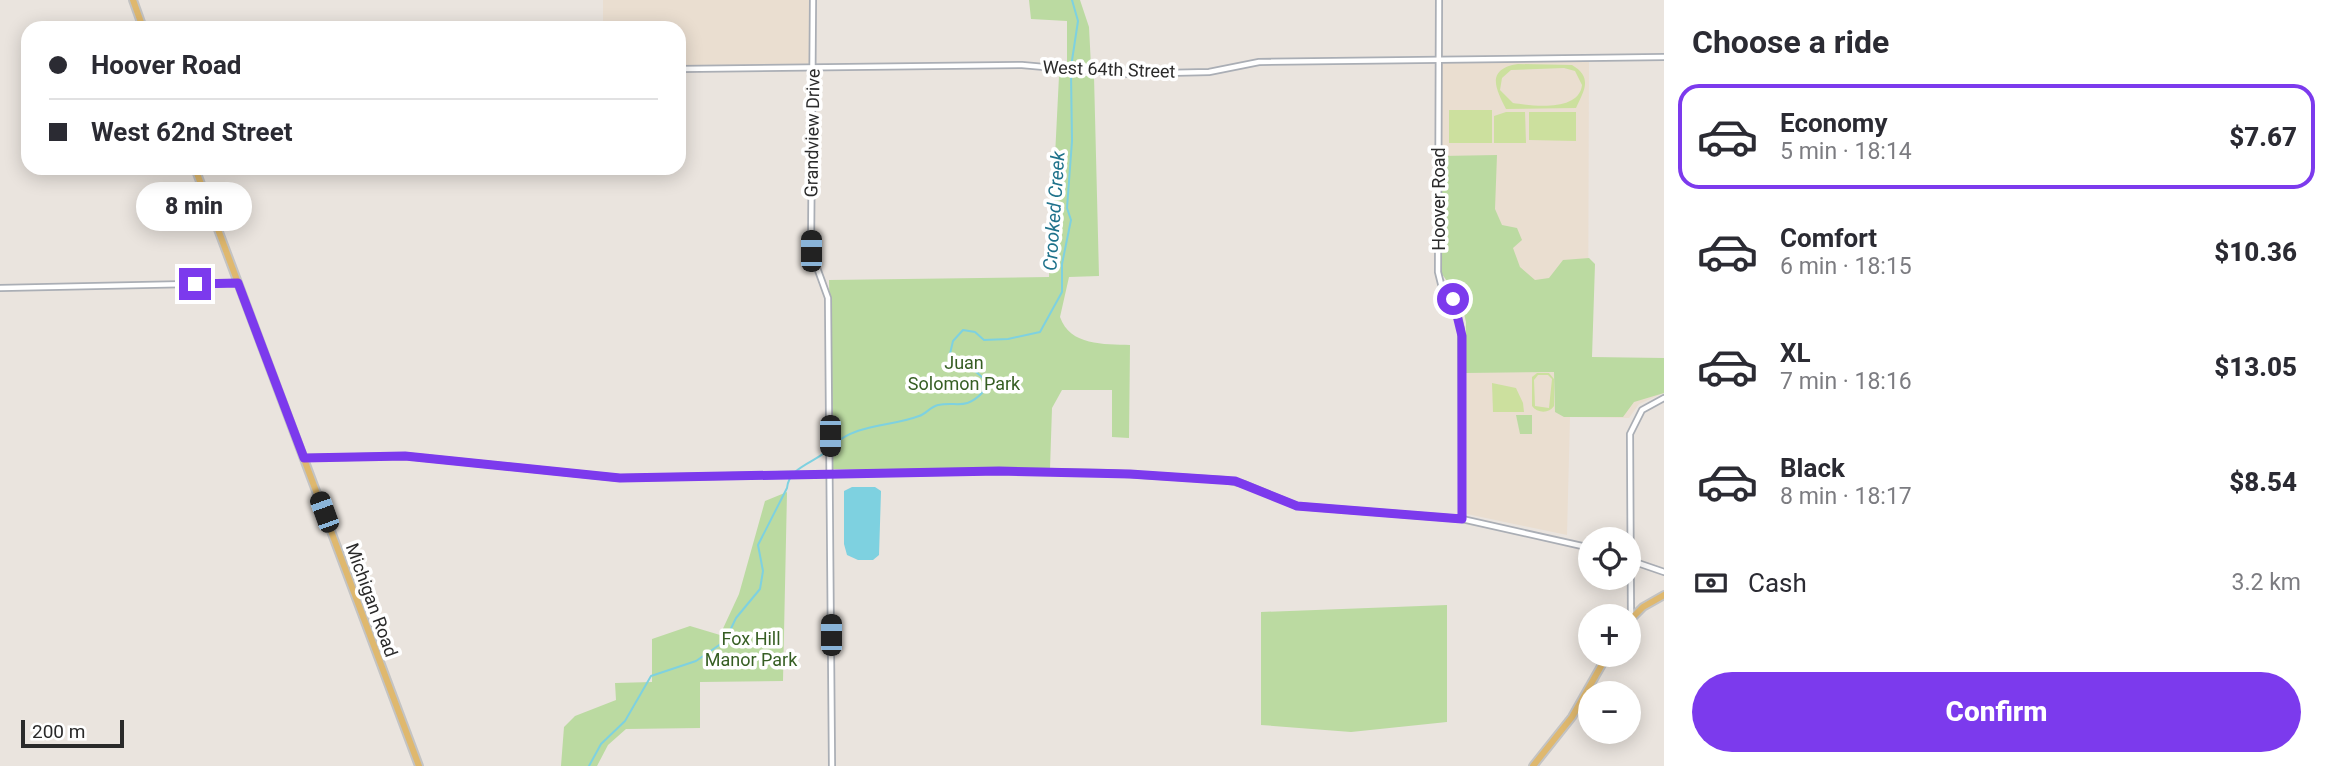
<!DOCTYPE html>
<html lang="en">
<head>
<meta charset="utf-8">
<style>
  :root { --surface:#fff; --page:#f2f2f3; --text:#2b2b33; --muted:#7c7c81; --line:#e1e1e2; --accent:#7c3aed }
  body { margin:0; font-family:Roboto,sans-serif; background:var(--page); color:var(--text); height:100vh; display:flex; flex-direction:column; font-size:26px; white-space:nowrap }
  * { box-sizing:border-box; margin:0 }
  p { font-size:23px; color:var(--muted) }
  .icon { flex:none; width:38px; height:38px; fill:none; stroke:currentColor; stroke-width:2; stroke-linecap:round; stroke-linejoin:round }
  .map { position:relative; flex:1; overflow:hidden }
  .sheet { display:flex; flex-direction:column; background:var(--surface); width:665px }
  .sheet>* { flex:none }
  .banner { position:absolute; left:21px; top:21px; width:665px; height:154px; border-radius:21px; box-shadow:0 4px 18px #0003; display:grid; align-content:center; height:154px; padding:0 28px; background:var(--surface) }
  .controls { position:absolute; left:1578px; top:527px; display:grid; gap:14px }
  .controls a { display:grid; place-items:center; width:63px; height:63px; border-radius:50%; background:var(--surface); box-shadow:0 4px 18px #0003; font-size:35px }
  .scale { position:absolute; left:21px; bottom:18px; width:103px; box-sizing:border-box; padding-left:7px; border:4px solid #2a2a2a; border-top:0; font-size:19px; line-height:24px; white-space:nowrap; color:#2a2a2a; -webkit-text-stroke:5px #fff; paint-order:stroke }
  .end { position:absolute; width:32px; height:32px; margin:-16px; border:9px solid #7c3aed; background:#fff; box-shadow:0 0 0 4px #fff }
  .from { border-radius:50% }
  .bubble { position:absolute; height:49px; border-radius:24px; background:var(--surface); box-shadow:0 4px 18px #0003; font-size:23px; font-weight:800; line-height:49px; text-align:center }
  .car { position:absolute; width:21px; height:42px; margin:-21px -10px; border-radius:9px; box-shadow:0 0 5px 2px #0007; background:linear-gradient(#222 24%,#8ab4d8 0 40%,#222 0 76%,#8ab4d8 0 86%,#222 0) }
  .banner b { display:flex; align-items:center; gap:24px; height:66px; font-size:26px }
  .banner b+b { border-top:2px solid var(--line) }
  .banner i { width:18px; height:18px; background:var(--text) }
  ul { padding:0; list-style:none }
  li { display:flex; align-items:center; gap:21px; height:105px; margin:0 14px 10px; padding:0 14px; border:4px solid transparent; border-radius:21px }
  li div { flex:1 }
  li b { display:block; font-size:26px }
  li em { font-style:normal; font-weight:800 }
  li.on { border-color:var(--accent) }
  li>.icon { width:63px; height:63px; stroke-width:1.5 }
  h2 { padding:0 28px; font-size:32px; line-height:84px }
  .pay { display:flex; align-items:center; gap:18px; height:77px; padding:0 28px; font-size:26px }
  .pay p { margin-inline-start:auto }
  .button { display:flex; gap:14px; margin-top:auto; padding:14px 28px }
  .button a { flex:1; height:80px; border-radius:42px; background:var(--accent); color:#fff; font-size:28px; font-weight:800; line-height:80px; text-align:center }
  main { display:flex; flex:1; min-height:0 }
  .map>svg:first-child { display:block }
  .education { fill:#eaded0 }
  .green { fill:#bbdaa1 }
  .pitch { fill:#cce09e; fill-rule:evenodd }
  .water { fill:#7ed1e0 }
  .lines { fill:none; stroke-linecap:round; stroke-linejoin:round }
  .stream { stroke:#7ed1e0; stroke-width:2 }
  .tertiary-casing { stroke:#aaaeb5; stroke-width:8 }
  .secondary-casing { stroke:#aaaeb5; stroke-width:8 }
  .primary-casing { stroke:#c3c3c3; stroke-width:10 }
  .tertiary { stroke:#fff; stroke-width:4.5 }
  .secondary { stroke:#fff; stroke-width:4.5 }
  .primary { stroke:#dfb86e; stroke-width:6 }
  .route { stroke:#7c3aed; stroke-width:9 }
  .labels { text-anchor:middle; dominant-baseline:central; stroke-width:7; stroke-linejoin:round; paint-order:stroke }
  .street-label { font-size:18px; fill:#2a2a2a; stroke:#fff }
  .park-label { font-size:18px; fill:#365e23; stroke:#fff }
  .water-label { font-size:19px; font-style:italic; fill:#1e728b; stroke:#fff }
</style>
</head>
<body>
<main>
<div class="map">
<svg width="1664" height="766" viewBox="0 0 1664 766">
  <rect width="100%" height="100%" fill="#eae4de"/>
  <!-- education -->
  <g class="education">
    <polygon points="603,0 810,0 810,65 679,66 679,28 603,28"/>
    <polygon points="1589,61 1588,358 1664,358 1664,393 1639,404 1629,418 1570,417 1567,535 1467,514 1466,322 1461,300 1442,274 1442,63"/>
  </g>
  <!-- green -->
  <g class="green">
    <polygon points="1029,0 1080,0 1089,27 1091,66 1067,64 1067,21 1031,19"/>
    <path d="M1059,76H1094L1099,276L1069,277L1060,317C1070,346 1104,344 1130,345L1129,438L1112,437V390H1062L1052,408L1050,469H833L829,280L1049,277Z"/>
    <polygon points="1497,155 1495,209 1502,225 1517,228 1522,240 1513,248 1520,267 1535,280 1549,278 1563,260 1589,258 1595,264 1592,357 1664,358 1664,393 1634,402 1623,417 1564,417 1555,412 1554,372 1465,373 1466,322 1461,301 1442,274 1442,156"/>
    <polygon points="1516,415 1532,415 1532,434 1520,434"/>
    <polygon points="787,492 783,681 700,682 700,728 626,729 608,745 597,766 561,766 564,727 575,716 616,700 615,683 652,682 652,639 690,626 720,635 739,594 765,501"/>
    <polygon points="1447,605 1447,722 1351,732 1261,725 1261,612"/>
  </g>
  <!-- pitch -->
  <g class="pitch">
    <path d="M1518,64L1572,65C1594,78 1583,92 1576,108L1506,109C1497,91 1484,69 1518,64ZM1564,68L1575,71L1582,85C1579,112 1533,106 1513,103L1500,90L1502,78L1511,70Z"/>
    <rect x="1449" y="110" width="43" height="33"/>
    <polygon points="1506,112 1525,112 1526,143 1494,143 1494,116"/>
    <polygon points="1529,112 1576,112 1576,141 1529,140"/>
    <path d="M1537,373H1549L1554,379V406C1549,414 1537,413 1532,406V377ZM1538,375H1548L1552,379L1549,408L1535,406L1534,380Z"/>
    <polygon points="1492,383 1516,388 1523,403 1524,412 1493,412"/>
  </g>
  <!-- water -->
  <polygon class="water" points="852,487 875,487 881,491 879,555 873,560 858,560 847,555 844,544 844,491"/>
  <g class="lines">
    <!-- stream -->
    <g class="stream">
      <polyline points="1071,67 1078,21 1072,0"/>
      <path d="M832,446C857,423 890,427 919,416C926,414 930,407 938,405C957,401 965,411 983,392V378L975,371L956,368L949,358L953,341L963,330L975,332L984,340L1008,339L1040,332L1062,292V264L1071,220L1067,208L1072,141L1071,73"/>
      <path d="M589,766L601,744L625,721L651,676L696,661L725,641L736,618L760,589L763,571L758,545L787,488C789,467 814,463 828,450"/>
    </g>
    <!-- tertiary casing -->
    <g class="tertiary-casing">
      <g id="tertiary">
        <polyline points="1439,0 1438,272 1441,284 1455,302 1461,329 1462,519"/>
        <polyline points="679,69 1022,65 1122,74 1209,72 1259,62 1664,57"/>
        <polyline points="0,288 238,283"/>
        <polyline points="304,458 405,456 619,478 999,471 1108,473 1225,480 1244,484 1297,506 1462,519 1591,548"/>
        <polyline points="1629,560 1664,572"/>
        <polyline points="1631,617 1630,434 1642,410 1664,398"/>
      </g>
    </g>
    <!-- secondary casing -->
    <g class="secondary-casing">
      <polyline id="secondary" points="813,0 811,251 828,298 832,766"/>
    </g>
    <!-- primary casing -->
    <g class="primary-casing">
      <g id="primary">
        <polyline points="133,0 143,28"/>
        <polyline points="195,168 419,766"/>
        <polyline points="1629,621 1643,607 1664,595"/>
        <polyline points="1533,766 1572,717 1608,654"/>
      </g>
    </g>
    <!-- tertiary -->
    <use href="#tertiary" class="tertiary"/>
    <!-- secondary -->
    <use href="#secondary" class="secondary"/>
    <!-- primary -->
    <use href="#primary" class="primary"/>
  </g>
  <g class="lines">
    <!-- route -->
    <polyline class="route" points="195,284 238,283 304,458 405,456 620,478 999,471 1130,474 1235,481 1297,506 1462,519 1462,336 1453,299"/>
  </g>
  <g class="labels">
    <!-- street labels -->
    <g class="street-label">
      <text transform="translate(1109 69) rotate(2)">West 64th Street</text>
      <text transform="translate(812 133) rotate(-89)">Grandview Drive</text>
      <text transform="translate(1438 199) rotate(-90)">Hoover Road</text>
      <text transform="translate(372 600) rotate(70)">Michigan Road</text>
    </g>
    <!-- park labels -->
    <g class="park-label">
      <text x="964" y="362">Juan<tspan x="964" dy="21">Solomon Park</tspan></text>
      <text x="751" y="638">Fox Hill<tspan x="751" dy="21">Manor Park</tspan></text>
    </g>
    <!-- water labels -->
    <g class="water-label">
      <text transform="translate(1054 211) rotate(-86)">Crooked Creek</text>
    </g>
  </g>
</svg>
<div class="controls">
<a><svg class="icon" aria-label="locate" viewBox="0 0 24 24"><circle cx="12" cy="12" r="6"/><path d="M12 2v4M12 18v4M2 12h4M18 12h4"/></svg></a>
<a>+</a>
<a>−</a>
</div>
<div class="scale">200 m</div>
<i class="end from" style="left:1453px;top:299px"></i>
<i class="end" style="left:195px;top:284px"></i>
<div class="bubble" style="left:136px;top:182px;width:116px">8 min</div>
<i class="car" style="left:811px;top:251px;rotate:0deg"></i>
<i class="car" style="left:830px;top:436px;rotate:180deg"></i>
<i class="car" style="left:324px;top:512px;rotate:340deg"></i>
<i class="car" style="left:831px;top:635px;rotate:0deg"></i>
<div class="banner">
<b><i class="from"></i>Hoover Road</b>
<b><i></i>West 62nd Street</b>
</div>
</div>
<section class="sheet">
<h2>Choose a ride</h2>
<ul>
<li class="on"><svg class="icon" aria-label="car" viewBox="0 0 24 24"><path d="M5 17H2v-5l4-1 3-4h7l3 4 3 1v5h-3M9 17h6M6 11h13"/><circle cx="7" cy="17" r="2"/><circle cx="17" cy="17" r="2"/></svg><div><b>Economy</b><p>5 min · 18:14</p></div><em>$7.67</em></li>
<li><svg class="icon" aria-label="car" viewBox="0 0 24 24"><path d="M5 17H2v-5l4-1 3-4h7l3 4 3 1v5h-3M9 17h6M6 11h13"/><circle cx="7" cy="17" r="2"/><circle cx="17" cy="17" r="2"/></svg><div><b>Comfort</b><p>6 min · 18:15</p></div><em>$10.36</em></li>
<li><svg class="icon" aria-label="car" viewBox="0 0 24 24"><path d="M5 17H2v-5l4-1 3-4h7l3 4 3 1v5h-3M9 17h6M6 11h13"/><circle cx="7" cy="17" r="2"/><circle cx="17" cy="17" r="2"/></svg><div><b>XL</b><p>7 min · 18:16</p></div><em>$13.05</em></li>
<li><svg class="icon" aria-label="car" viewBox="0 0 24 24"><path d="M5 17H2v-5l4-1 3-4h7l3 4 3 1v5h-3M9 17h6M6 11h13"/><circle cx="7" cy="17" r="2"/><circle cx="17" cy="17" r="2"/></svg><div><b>Black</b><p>8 min · 18:17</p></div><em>$8.54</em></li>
</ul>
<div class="pay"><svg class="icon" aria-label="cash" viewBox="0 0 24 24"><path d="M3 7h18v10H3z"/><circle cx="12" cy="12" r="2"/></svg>Cash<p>3.2 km</p></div>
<div class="button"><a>Confirm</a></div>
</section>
</main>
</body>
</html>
